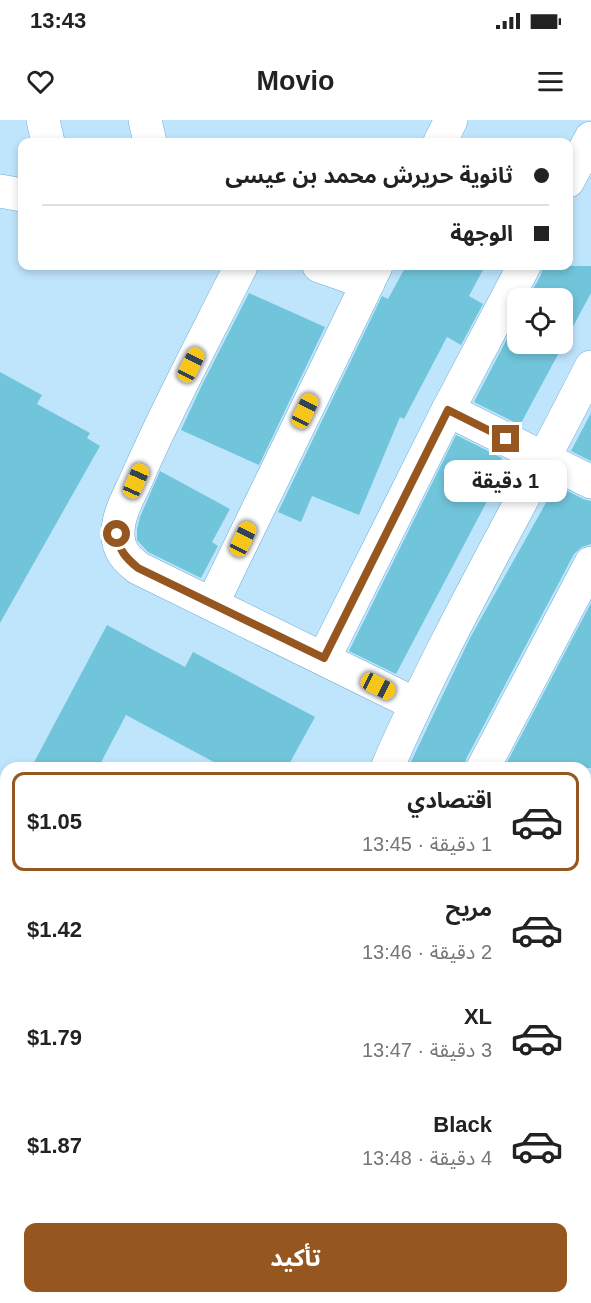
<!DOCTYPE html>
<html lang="ar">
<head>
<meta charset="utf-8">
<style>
  :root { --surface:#fff; --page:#f6f6f6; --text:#222; --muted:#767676; --line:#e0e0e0; --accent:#965620 }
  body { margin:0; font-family:Helvetica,"Noto Sans Arabic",sans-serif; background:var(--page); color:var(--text); direction:rtl; height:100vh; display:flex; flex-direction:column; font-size:22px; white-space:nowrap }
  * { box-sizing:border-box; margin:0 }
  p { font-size:20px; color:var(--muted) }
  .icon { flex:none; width:33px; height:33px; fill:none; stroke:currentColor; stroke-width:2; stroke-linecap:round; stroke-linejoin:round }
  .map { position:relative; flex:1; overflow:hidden; direction:ltr }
  .panel { position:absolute; left:0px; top:642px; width:591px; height:542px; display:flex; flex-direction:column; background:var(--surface); border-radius:18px 18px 0 0; box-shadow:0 3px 9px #0003; direction:rtl }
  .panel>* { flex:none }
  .hud { position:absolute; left:18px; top:18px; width:555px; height:132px; border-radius:12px; box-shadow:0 3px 9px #0003; direction:rtl; display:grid; align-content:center; height:132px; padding:0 24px; background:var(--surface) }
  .fabs { position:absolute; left:507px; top:168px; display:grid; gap:12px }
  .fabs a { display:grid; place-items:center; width:66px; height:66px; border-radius:12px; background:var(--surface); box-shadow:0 3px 9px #0003; font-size:30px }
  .end { position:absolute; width:27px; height:27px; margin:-14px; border:8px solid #965620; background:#fff; box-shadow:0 0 0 3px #fff }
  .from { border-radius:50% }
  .bubble { position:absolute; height:42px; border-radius:12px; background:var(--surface); box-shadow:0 3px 9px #0003; font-size:20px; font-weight:700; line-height:42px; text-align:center; direction:rtl }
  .car { position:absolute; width:18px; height:36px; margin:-18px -9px; border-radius:8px; box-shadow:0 0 4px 2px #0007; background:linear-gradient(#f5c518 24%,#345 0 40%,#f5c518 0 76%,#345 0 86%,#f5c518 0) }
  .hud b { display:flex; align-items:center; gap:21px; height:57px; font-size:22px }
  .hud b+b { border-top:2px solid var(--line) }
  .hud i { width:15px; height:15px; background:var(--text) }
  ul { padding:10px 0 0; list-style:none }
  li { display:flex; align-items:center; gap:18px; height:99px; margin:0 12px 9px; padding:0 12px; border:3px solid transparent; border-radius:12px }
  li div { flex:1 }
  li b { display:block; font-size:22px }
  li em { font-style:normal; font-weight:700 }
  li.selected { border-color:var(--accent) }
  li>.icon { width:54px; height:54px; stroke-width:1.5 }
  .cta { display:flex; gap:12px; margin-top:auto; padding:12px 24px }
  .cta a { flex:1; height:69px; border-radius:12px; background:var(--accent); color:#fff; font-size:24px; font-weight:700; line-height:69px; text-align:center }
  .status { display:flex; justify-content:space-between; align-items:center; height:42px; padding:0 30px; background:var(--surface); direction:ltr }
  .status svg { height:16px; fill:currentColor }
  header { display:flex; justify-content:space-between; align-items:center; height:78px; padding:0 24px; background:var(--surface); font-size:27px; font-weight:700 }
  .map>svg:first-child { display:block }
  .building { fill:#71c5db }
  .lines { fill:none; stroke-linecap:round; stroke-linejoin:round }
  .street-casing { stroke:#6dadd4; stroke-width:34 }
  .street { stroke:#fff; stroke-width:33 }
  .route { stroke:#965620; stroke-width:8 }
</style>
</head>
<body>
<div class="status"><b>13:43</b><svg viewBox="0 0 49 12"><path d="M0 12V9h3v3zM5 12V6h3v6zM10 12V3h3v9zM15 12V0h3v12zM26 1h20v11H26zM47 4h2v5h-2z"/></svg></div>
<header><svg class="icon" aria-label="menu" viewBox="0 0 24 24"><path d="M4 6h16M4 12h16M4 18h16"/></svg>Movio<svg class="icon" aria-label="heart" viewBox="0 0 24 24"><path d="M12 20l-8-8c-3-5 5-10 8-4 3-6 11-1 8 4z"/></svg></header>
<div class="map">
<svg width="591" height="1183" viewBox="0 0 591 1183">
  <rect width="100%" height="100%" fill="#bfe5fd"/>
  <!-- building -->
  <g class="building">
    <polygon points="406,146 485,146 469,176 483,184 461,225 447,217 404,299 400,297 359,395 312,376 301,402 278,392 382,176 388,179"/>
    <polygon points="543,146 591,146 591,173 520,305 474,282 518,198 518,224 562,224 562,178 528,178 541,155"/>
    <polygon points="249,173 325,207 259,345 181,310 202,265"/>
    <polygon points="0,252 42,275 37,284 90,313 87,318 100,326 0,503"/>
    <polygon points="591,293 591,341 571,331"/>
    <polygon points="456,315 502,338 488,363 495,366 396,554 349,531"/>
    <polygon points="160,351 230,389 212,422 218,426 201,458 148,432 137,420 137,409 140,397"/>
    <polygon points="556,365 583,379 591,381 591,424 582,427 574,434 466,639 464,648 408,648 470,518"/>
    <polygon points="591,483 591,648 504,648"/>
    <polygon points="107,505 185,547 193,532 315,597 287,648 225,648 126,595 98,648 31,648"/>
  </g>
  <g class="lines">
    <!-- street casing -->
    <g class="street-casing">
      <g id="street">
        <polyline points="43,0 48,22"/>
        <polyline points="145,0 150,22"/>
        <polyline points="440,22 451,0"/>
        <polyline points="568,61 591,18"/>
        <polyline points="0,71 22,75"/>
        <path d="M241,146C207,214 171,281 140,351C132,371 117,393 118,415C118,431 127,439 138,448L415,584"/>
        <polyline points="319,146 368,163"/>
        <polyline points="448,290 591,362"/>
        <polyline points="212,484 376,146"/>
        <polyline points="324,538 448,290 524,146"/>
        <path d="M387,648C447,511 524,381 591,247"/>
        <polyline points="483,648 591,443"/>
        <polyline points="585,756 591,745"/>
        <polyline points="585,878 591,880"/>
        <polyline points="0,1033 6,1036"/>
        <polyline points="275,1178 285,1183"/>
        <polyline points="127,1183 130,1178"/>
        <polyline points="352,1183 355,1178"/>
      </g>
    </g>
    <!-- street -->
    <use href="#street" class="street"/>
  </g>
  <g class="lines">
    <!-- route -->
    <path class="route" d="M117,414C119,431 126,438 138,448L324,538L448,290L506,319"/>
  </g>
</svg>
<div class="fabs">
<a><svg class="icon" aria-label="locate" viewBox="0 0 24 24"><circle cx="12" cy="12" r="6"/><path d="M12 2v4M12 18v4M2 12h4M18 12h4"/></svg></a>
</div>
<i class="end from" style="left:117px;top:414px"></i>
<i class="end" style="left:506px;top:319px"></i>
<div class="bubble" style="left:444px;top:340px;width:123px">1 دقيقة</div>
<i class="car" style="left:191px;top:245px;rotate:27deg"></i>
<i class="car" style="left:305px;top:291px;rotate:26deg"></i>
<i class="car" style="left:136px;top:361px;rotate:24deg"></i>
<i class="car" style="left:243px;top:419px;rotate:26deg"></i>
<i class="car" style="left:378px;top:566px;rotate:117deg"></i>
<div class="hud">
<b><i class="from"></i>ثانوية حريرش محمد بن عيسى</b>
<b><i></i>الوجهة</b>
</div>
<section class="panel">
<ul>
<li class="selected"><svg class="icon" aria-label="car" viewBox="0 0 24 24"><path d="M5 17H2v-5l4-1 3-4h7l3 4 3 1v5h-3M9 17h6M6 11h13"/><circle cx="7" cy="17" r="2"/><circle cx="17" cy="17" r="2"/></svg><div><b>اقتصادي</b><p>1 دقيقة · 13:45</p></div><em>$1.05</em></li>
<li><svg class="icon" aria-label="car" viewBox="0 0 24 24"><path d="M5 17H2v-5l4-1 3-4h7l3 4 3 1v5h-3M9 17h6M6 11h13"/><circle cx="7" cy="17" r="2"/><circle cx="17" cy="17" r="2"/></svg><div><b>مريح</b><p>2 دقيقة · 13:46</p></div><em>$1.42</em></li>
<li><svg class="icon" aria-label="car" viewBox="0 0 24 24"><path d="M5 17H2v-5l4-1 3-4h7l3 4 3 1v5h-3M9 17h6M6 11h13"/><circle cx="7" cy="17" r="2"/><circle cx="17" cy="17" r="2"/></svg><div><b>XL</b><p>3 دقيقة · 13:47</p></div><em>$1.79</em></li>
<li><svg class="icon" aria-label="car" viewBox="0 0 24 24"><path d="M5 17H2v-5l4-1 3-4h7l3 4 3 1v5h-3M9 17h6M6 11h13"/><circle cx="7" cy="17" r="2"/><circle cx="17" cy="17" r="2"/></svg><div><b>Black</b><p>4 دقيقة · 13:48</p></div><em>$1.87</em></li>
</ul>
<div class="cta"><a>تأكيد</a></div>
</section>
</div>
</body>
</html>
